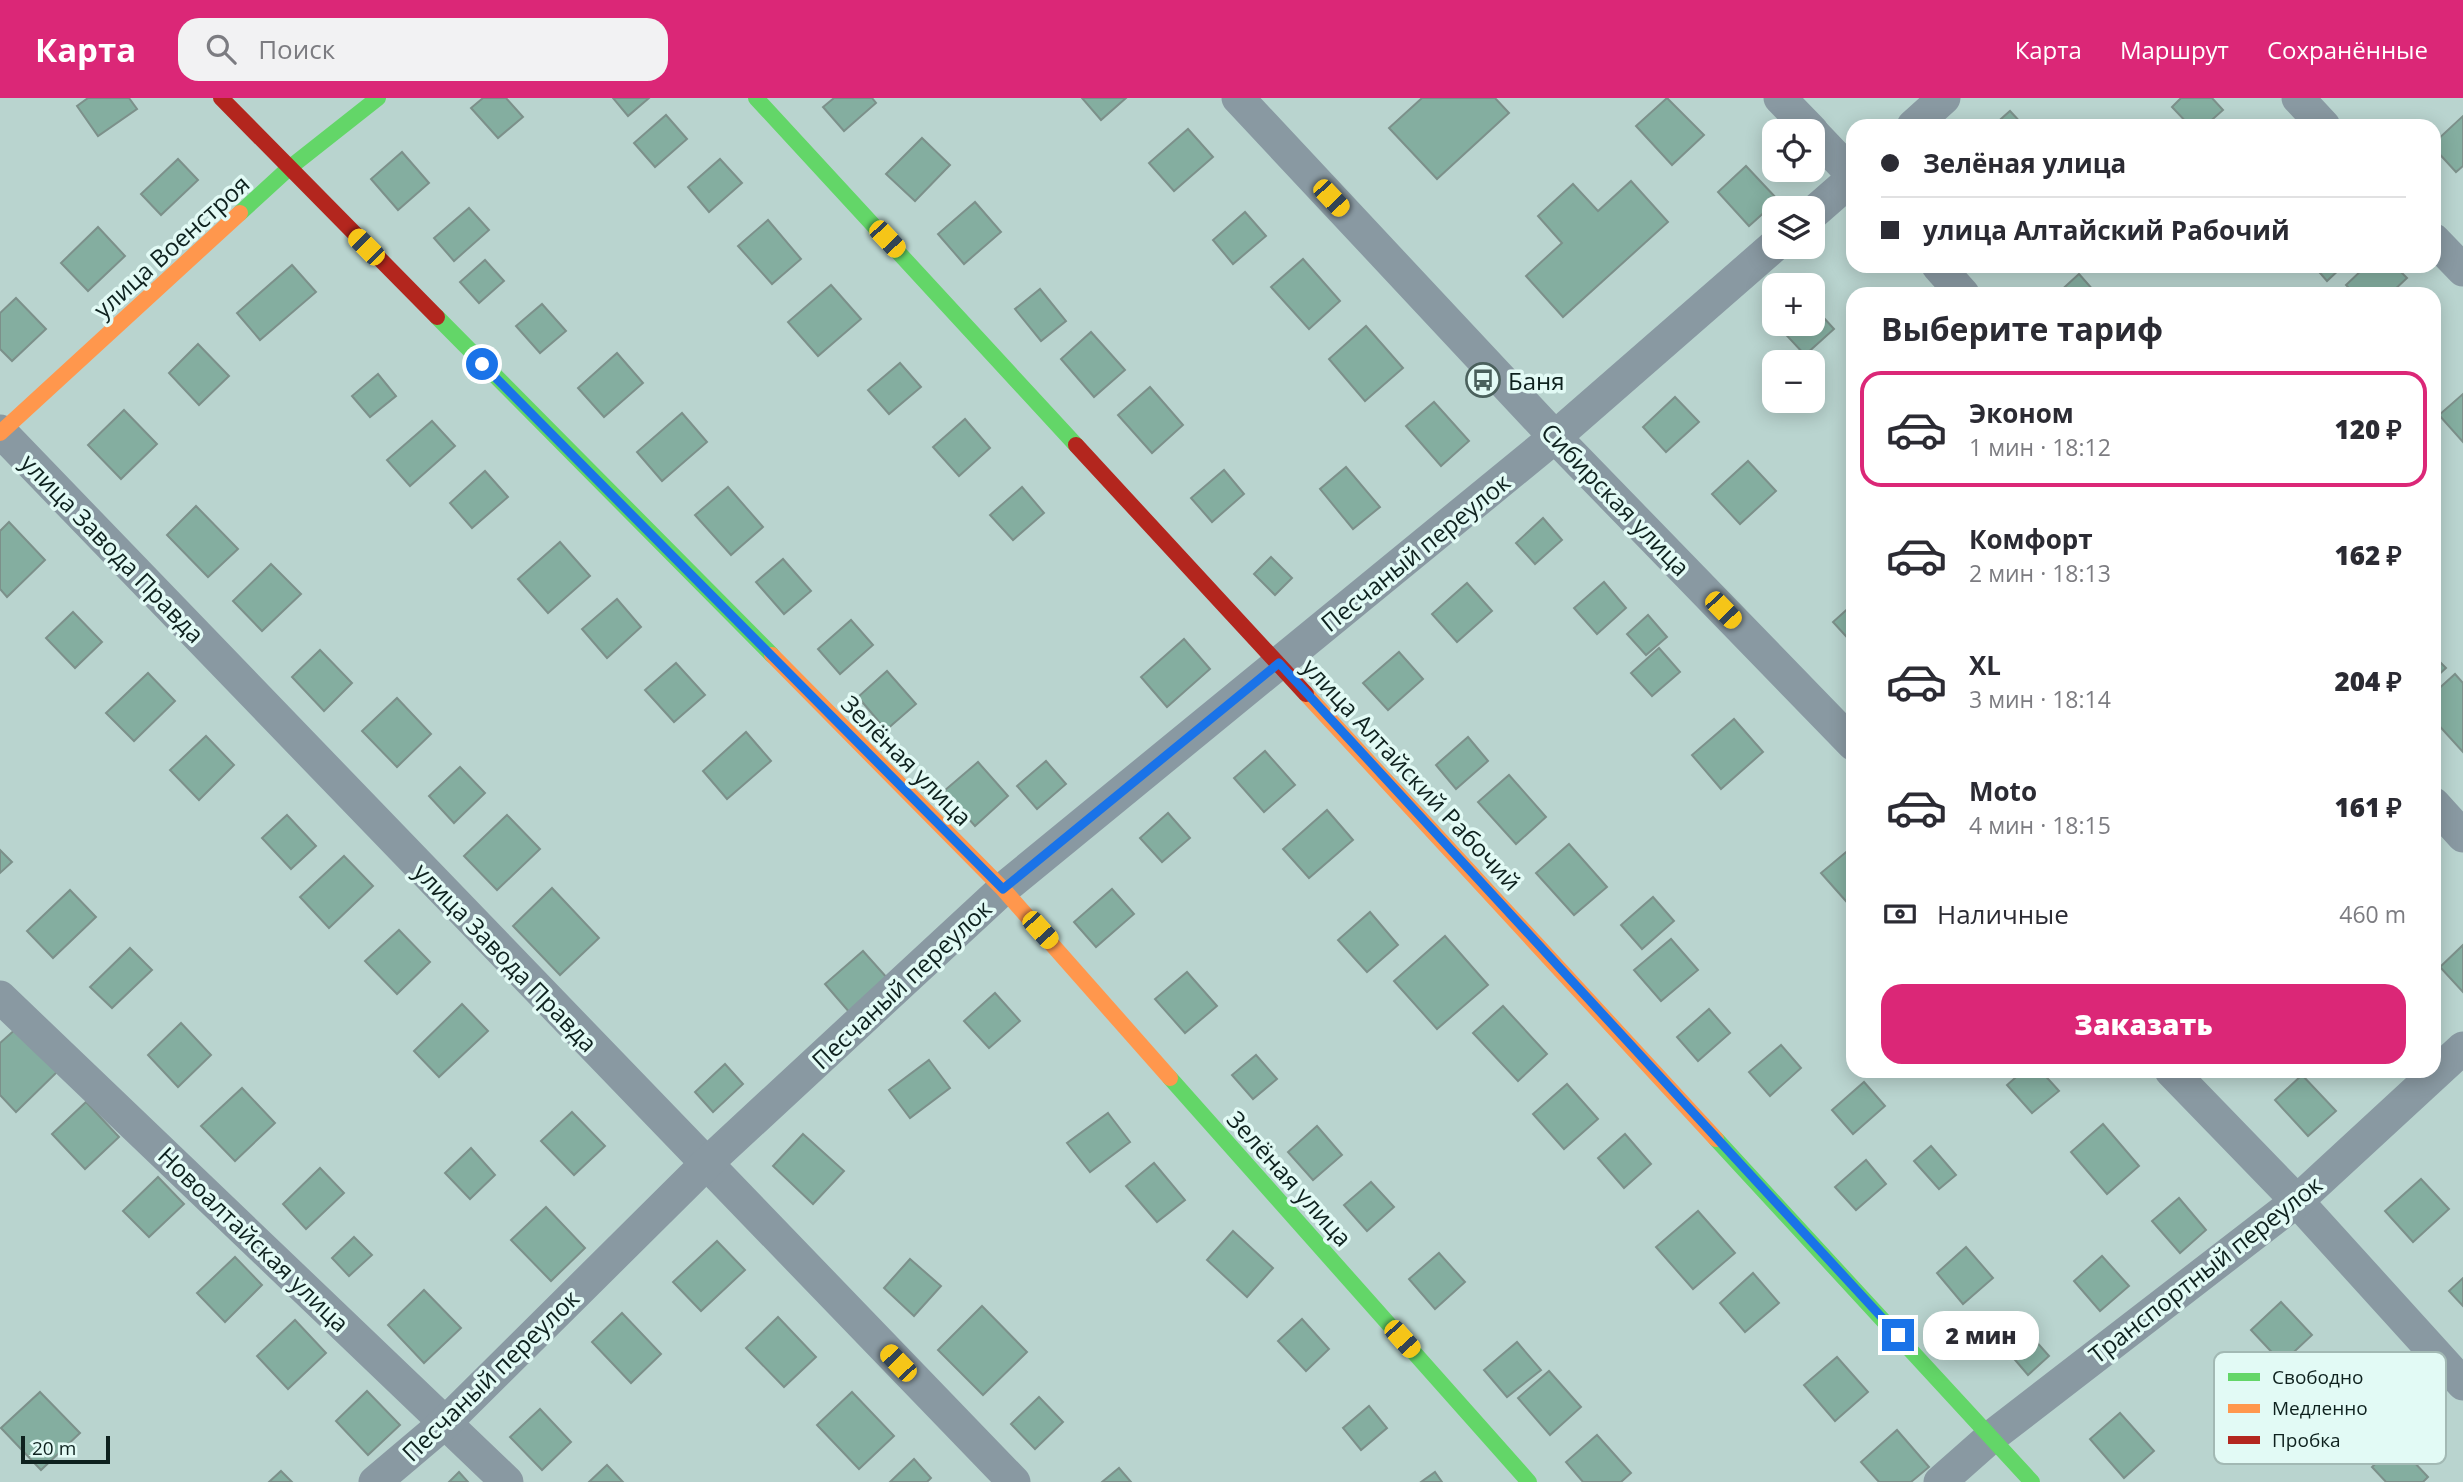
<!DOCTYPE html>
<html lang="ru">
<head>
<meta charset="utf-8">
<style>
  :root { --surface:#fff; --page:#f2f2f3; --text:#2b2b33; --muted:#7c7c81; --line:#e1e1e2; --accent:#db2777 }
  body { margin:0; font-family:"Open Sans",sans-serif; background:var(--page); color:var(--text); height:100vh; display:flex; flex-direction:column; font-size:26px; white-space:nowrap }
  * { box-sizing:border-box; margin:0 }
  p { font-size:23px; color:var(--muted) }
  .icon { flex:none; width:38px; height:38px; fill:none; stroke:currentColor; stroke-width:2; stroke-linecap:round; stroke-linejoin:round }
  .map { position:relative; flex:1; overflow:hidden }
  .side { position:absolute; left:1846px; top:189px; width:595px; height:791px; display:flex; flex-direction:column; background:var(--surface); border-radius:21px; box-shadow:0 4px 18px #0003 }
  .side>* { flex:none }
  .banner { position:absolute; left:1846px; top:21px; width:595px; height:154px; border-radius:21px; box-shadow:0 4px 18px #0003; display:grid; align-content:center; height:154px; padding:0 35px; background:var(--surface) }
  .tools { position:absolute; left:1762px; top:21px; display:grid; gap:14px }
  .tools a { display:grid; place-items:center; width:63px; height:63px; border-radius:14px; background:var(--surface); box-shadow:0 4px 18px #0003; font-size:35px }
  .scale { position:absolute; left:21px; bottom:18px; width:89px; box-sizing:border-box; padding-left:7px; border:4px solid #0e211e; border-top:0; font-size:19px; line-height:24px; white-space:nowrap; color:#0e211e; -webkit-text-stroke:5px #e2faf5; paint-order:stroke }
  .end { position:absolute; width:32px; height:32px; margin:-16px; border:9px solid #1a73e8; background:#fff; box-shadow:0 0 0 4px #fff }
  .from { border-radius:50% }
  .bubble { position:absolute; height:49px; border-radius:21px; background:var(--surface); box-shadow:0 4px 18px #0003; font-size:23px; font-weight:800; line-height:49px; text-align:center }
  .car { position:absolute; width:21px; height:42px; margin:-21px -10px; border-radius:9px; box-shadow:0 0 5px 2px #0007; background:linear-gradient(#f5c518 24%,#345 0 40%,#f5c518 0 76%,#345 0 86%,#f5c518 0) }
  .banner b { display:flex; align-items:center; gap:24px; height:66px; font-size:26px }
  .banner b+b { border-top:2px solid var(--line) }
  .banner i { width:18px; height:18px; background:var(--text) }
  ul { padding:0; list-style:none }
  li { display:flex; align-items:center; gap:21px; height:116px; margin:0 14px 10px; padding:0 21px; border:4px solid transparent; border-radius:21px }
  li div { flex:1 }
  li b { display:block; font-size:26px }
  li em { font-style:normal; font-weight:800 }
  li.current { border-color:var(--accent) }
  li>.icon { width:63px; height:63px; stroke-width:1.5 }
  h2 { padding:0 35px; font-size:32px; line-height:84px }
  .pay { display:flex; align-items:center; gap:18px; height:77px; padding:0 35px; font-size:26px }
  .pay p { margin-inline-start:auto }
  .primary-button { display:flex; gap:14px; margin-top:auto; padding:14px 35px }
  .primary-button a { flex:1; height:80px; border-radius:21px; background:var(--accent); color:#fff; font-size:28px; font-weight:800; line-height:80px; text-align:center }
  header { display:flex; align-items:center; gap:42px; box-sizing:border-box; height:98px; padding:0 35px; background:var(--accent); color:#fff }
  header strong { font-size:33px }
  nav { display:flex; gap:38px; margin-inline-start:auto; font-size:24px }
  .search { width:490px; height:63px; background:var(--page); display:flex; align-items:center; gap:18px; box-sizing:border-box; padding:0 24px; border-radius:21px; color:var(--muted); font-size:26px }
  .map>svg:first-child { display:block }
  .building { fill:#84aea0; stroke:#7c908a; stroke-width:2 }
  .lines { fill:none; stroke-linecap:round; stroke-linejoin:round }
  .street { stroke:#8999a2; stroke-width:33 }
  .fast { stroke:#63d668; stroke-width:16 }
  .slow { stroke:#ff974d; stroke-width:16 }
  .jam { stroke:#b3261e; stroke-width:16 }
  .route { stroke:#1a73e8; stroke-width:9 }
  .labels { text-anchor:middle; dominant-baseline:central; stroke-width:7; stroke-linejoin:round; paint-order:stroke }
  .street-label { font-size:24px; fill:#0e211e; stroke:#e2faf5 }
  .poi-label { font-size:24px; fill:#0e211e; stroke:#e2faf5; text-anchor:start }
  .key { fill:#e2faf5; stroke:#a2b9b4; stroke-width:2 }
  .key-label { font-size:19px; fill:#0e211e }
</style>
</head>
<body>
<header>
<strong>Карта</strong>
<div class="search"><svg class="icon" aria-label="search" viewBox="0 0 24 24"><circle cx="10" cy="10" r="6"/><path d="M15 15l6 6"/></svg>Поиск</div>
<nav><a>Карта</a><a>Маршрут</a><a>Сохранённые</a></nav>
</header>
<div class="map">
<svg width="2463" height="1384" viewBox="0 0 2463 1384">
  <rect width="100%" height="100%" fill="#b9d4cf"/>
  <!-- building -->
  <g class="building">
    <polygon points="88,0 129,0 137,11 98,38 77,8"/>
    <polygon points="483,0 506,0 523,19 498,40 471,10"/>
    <polygon points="613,0 649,0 628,18"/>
    <polygon points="834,0 872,0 876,5 844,33 823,9"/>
    <polygon points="1082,0 1126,0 1101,22"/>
    <polygon points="1422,0 1495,0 1509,15 1437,81 1389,30"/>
    <polygon points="1667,0 1704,37 1672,67 1636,28"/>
    <polygon points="2181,0 2212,0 2223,12 2205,28 2190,28 2172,9"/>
    <polygon points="2010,13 2024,28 1993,28"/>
    <polygon points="666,17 687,41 655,69 634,45"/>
    <polygon points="2463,18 2463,68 2456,74 2434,50 2434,45"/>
    <polygon points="1188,31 1213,59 1174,93 1149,65"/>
    <polygon points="922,40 950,67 915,103 886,76"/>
    <polygon points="402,54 429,85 398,112 371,81"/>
    <polygon points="178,61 198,82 161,117 141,96"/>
    <polygon points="720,61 742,85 709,114 688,89"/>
    <polygon points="1746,68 1778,102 1749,128 1718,94"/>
    <polygon points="1631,83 1668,124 1563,219 1526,178 1562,145 1538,118 1573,86 1598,113"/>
    <polygon points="975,104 1001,134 964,166 938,136"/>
    <polygon points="469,110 489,132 454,163 434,140"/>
    <polygon points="1245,114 1266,138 1233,166 1213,142"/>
    <polygon points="768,122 801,161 772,186 738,148"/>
    <polygon points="98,129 125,158 88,193 61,165"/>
    <polygon points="1303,161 1340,203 1309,231 1271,189"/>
    <polygon points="485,162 504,183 479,205 460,184"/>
    <polygon points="292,167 316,194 260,242 237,215"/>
    <polygon points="2314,168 2343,168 2327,183"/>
    <polygon points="2366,168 2395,168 2407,180 2390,196 2355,196 2346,187"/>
    <polygon points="2079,176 2095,194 2057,196"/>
    <polygon points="831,187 861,221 818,258 788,224"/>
    <polygon points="1040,191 1066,223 1041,243 1015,211"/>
    <polygon points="16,200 46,231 12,263 0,251 0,215"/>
    <polygon points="542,206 566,233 540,255 516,228"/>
    <polygon points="1813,208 1834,231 1805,257 1776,226 1813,226"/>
    <polygon points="1366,228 1403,270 1365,303 1329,261"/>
    <polygon points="1091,234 1125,272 1094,299 1061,261"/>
    <polygon points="198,246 229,278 199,307 169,275"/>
    <polygon points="617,255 643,285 604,319 578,290"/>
    <polygon points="900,265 921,289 889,316 868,292"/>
    <polygon points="378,276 396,298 370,319 352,298"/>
    <polygon points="1150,289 1183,327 1152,355 1118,317"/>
    <polygon points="2463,296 2463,344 2439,317"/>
    <polygon points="1675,299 1699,324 1666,354 1643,329"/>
    <polygon points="1434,304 1469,343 1441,368 1406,328"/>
    <polygon points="124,312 157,346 121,381 88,347"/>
    <polygon points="682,315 707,344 662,383 637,354"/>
    <polygon points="965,321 990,350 959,378 933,349"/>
    <polygon points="432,323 455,348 410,388 387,362"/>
    <polygon points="1748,363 1776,393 1740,426 1712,396"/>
    <polygon points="1346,369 1380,409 1353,431 1320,391"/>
    <polygon points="1224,372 1244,396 1212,424 1191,400"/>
    <polygon points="485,373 508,399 472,430 450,405"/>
    <polygon points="728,389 763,429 731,457 695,417"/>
    <polygon points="1022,389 1044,415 1013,442 990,417"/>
    <polygon points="196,408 238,451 208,479 167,437"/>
    <polygon points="1543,420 1562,442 1535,466 1516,445"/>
    <polygon points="9,424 45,462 7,499 0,491 0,433"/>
    <polygon points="560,444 590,478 548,515 518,481"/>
    <polygon points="1271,459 1292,480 1275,497 1254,476"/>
    <polygon points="783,461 811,493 784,516 756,484"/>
    <polygon points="271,466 301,496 262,533 233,503"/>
    <polygon points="1604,484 1626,510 1597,536 1574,510"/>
    <polygon points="1467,485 1492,513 1457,544 1432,516"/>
    <polygon points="617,501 641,529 607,560 582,531"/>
    <polygon points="1853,506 1853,546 1833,524"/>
    <polygon points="73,514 102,544 75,570 46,540"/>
    <polygon points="1648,517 1667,539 1646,557 1627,536"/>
    <polygon points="851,522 873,547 840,576 818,551"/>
    <polygon points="1184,541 1210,571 1167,609 1141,579"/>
    <polygon points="1659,550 1680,574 1652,598 1631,575"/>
    <polygon points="320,552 352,585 324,613 292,579"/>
    <polygon points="1399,554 1423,581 1388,612 1363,585"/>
    <polygon points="2434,558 2446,570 2434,581"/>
    <polygon points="676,565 705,597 674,624 645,592"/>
    <polygon points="887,573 916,606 886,632 858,599"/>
    <polygon points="148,575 175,603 134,643 106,615"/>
    <polygon points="2455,576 2463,585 2463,654 2434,622 2434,595"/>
    <polygon points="397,600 431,636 397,669 362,633"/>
    <polygon points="1734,621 1763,654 1721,691 1692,657"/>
    <polygon points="746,634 771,663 727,701 703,673"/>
    <polygon points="206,638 234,667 199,702 170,672"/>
    <polygon points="1468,639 1488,663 1456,691 1436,667"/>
    <polygon points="1265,653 1295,687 1264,714 1234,680"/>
    <polygon points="1046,663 1066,686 1037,711 1017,688"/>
    <polygon points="978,664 1008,698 975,728 944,693"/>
    <polygon points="460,669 485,695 454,725 429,698"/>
    <polygon points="1509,677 1546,719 1516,746 1478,704"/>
    <polygon points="1327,712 1353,742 1309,780 1283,751"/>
    <polygon points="1168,715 1190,740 1162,764 1140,740"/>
    <polygon points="287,717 316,748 291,771 262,740"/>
    <polygon points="507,717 540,751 497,792 464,758"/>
    <polygon points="1569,746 1607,789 1574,817 1536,775"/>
    <polygon points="1851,750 1853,753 1853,811 1821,775"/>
    <polygon points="0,752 12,764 0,775"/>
    <polygon points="344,758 373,788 329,830 300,799"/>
    <polygon points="552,790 599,840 560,877 513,828"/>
    <polygon points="1112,791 1134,816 1096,849 1074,824"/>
    <polygon points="70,792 96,819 53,860 27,833"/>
    <polygon points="1653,799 1674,823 1642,851 1621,827"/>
    <polygon points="1370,814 1398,847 1367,874 1338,842"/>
    <polygon points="399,832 430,864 397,896 365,863"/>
    <polygon points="1445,838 1488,887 1437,931 1394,883"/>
    <polygon points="1671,841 1698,872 1661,903 1634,872"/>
    <polygon points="2463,847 2463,894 2440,869"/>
    <polygon points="130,850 152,872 112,910 90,889"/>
    <polygon points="863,853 888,881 850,915 825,886"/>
    <polygon points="1187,874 1217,908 1185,935 1155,901"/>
    <polygon points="995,895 1020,923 989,950 964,923"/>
    <polygon points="462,906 488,933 439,979 414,953"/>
    <polygon points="1503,908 1547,956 1518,983 1473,935"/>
    <polygon points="1709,911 1730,935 1698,963 1677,939"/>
    <polygon points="181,925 211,957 178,989 148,957"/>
    <polygon points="17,930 58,973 16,1014 0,997 0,945"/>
    <polygon points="1781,947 1801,970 1770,998 1749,974"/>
    <polygon points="1256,957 1277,981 1253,1001 1232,977"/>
    <polygon points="929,962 950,990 910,1020 889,992"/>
    <polygon points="725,966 743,986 713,1014 695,994"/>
    <polygon points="2023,973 2041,973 2059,993 2032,1015 2007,987"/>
    <polygon points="2302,977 2336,1013 2308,1038 2275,1002"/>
    <polygon points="1864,984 1885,1008 1853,1036 1832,1012"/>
    <polygon points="1567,986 1598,1021 1564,1051 1533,1016"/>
    <polygon points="242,990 275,1025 235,1063 201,1028"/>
    <polygon points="86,1004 119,1039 85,1071 52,1036"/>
    <polygon points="572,1014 605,1048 574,1077 541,1043"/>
    <polygon points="1108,1015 1130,1044 1090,1074 1067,1045"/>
    <polygon points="2103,1026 2139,1068 2107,1096 2071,1054"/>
    <polygon points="1317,1028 1342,1057 1313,1082 1288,1054"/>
    <polygon points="803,1036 844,1073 813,1106 773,1068"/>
    <polygon points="1625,1036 1651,1066 1624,1090 1598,1060"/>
    <polygon points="1931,1048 1956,1077 1939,1091 1914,1063"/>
    <polygon points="471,1050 495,1077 470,1101 445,1075"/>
    <polygon points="1866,1062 1886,1086 1856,1112 1835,1089"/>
    <polygon points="1154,1065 1185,1102 1157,1124 1126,1088"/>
    <polygon points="320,1070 344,1095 306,1131 283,1106"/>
    <polygon points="158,1079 184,1106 149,1139 123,1113"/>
    <polygon points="2421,1081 2449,1111 2413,1144 2385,1113"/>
    <polygon points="1371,1084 1394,1109 1367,1133 1344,1107"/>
    <polygon points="2179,1100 2206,1132 2180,1155 2152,1123"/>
    <polygon points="546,1109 585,1150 551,1183 511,1142"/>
    <polygon points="1698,1113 1735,1155 1693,1191 1656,1149"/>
    <polygon points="1233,1133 1273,1170 1247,1199 1207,1162"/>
    <polygon points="354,1139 372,1157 349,1178 332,1160"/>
    <polygon points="717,1143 745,1172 701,1213 673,1184"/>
    <polygon points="1966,1149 1993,1180 1963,1206 1937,1175"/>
    <polygon points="1439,1155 1465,1184 1435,1211 1409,1181"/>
    <polygon points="2102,1158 2129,1188 2100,1213 2074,1183"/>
    <polygon points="235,1159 262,1187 225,1224 197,1195"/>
    <polygon points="910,1161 941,1188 914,1218 884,1190"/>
    <polygon points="1753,1175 1779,1205 1745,1234 1720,1205"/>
    <polygon points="2463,1180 2463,1208 2449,1193"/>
    <polygon points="424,1192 461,1230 424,1265 388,1227"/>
    <polygon points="2281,1204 2312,1237 2282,1265 2251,1232"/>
    <polygon points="982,1208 1027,1254 983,1297 938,1252"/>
    <polygon points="622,1215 661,1256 631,1285 592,1244"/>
    <polygon points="778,1219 816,1259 784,1289 746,1250"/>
    <polygon points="1302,1221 1329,1251 1306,1273 1278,1243"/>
    <polygon points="295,1222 326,1255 288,1291 257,1258"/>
    <polygon points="2019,1224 2049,1258 2028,1277 1998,1242"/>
    <polygon points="1517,1244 1541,1272 1507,1299 1484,1272"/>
    <polygon points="1837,1259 1868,1294 1835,1323 1804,1287"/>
    <polygon points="1549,1273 1581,1309 1550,1337 1518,1300"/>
    <polygon points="367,1293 400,1327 368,1357 336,1323"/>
    <polygon points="40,1294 80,1335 41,1372 1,1330"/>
    <polygon points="852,1294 894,1338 859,1371 817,1327"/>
    <polygon points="1039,1299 1063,1324 1035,1351 1011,1326"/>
    <polygon points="1369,1308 1387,1330 1361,1352 1343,1330"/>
    <polygon points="540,1311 571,1344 542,1372 510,1339"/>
    <polygon points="2120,1315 2154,1353 2124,1380 2090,1341"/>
    <polygon points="1897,1332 1929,1369 1911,1384 1879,1384 1861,1364"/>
    <polygon points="1597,1337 1631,1375 1621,1384 1583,1384 1566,1364"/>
    <polygon points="2397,1346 2428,1379 2423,1384 2386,1384 2372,1369"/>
    <polygon points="914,1361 931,1380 927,1384 890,1384"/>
    <polygon points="607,1367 623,1384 589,1384"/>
    <polygon points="1119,1370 1131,1384 1102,1384"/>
    <polygon points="281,1373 292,1384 269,1384"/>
    <polygon points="459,1374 468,1384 449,1384"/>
    <polygon points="1435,1374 1442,1384 1421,1384"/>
  </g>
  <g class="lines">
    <!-- street -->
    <g class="street">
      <polyline points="1238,0 1555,339 1853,646"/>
      <polyline points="1780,0 1812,33"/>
      <polyline points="2298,0 2324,28"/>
      <polyline points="1913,28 1944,0"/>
      <polyline points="1813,35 1853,77"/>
      <polyline points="1813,115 1853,80"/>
      <polyline points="2434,142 2463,172"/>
      <polyline points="1938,168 1963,196"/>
      <polyline points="0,333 1014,1384"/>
      <polyline points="2434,706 2463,738"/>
      <polyline points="0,899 507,1384"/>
      <polyline points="2171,973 2297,1103 2463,1286"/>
      <polyline points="375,1384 446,1324 705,1067 1003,791 1555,339 1774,148"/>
      <polyline points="1940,1384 1991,1339 2297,1103 2463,950"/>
    </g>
    <!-- fast -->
    <g class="fast">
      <polyline points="756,0 1076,347"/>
      <polyline points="240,115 288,71 378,0"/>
      <polyline points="437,219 772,557"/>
      <polyline points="1170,980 1529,1384"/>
      <polyline points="1716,1041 2032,1384"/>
    </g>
    <!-- slow -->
    <g class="slow">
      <polyline points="0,335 240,115"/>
      <polyline points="772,557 1003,791 1170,980"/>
      <polyline points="1306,596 1716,1041"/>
    </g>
    <!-- jam -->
    <g class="jam">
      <polyline points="221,0 437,219"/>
      <polyline points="1076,347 1306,596"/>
    </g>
  </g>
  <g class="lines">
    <!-- route -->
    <polyline class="route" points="482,266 1003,791 1279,565 1898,1237"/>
  </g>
  <!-- icons -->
  <defs>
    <g id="bus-ring" transform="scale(1.75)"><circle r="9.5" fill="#e2faf5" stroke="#4a605c" stroke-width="1.5"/><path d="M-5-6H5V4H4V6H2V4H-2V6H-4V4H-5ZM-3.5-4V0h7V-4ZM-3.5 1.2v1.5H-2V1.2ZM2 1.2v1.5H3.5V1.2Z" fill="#4a605c"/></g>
  </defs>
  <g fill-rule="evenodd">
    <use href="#bus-ring" x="1483" y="282"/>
  </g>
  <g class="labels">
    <!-- street labels -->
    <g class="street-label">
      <text transform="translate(171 148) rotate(-42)">улица Военстроя</text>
      <text transform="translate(1616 401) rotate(46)">Сибирская улица</text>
      <text transform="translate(113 450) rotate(46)">улица Завода Правда</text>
      <text transform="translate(1415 454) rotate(-39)">Песчаный переулок</text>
      <text transform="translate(907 662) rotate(45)">Зелёная улица</text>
      <text transform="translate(1412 676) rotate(47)">улица Алтайский Рабочий</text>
      <text transform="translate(506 859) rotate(46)">улица Завода Правда</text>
      <text transform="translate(901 886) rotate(-43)">Песчаный переулок</text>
      <text transform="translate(1290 1080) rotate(48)">Зелёная улица</text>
      <text transform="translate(254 1141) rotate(44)">Новоалтайская улица</text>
      <text transform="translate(2205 1171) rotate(-38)">Транспортный переулок</text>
      <text transform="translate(490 1277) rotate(-44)">Песчаный переулок</text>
    </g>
    <!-- poi labels -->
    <g class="poi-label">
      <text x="1508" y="282">Баня</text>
    </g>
  </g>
  <!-- legend -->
  <rect x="2214" y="1254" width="232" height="112" rx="10" class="key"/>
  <rect x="2228" y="1275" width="32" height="8" fill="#63d668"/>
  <rect x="2228" y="1306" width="32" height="9" fill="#ff974d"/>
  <rect x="2228" y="1338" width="32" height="8" fill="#b3261e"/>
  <g class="key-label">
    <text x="2272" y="1286">Свободно</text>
    <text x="2272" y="1317">Медленно</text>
    <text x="2272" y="1349">Пробка</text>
  </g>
</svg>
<div class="tools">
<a><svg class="icon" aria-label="locate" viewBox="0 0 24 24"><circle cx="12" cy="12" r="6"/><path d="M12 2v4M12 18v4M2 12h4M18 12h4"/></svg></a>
<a><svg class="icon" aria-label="layers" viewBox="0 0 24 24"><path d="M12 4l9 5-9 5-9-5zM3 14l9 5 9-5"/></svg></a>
<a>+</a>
<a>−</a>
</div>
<div class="scale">20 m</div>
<i class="end from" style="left:482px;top:266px"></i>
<i class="end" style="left:1898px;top:1237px"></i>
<div class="bubble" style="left:1923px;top:1213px;width:116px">2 мин</div>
<i class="car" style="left:1331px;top:100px;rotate:137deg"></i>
<i class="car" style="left:887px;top:141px;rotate:137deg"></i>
<i class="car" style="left:366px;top:149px;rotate:315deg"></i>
<i class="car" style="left:1723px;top:512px;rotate:136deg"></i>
<i class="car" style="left:1040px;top:832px;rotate:138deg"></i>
<i class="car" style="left:1402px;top:1241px;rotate:138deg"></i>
<i class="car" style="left:898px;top:1265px;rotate:316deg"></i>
<div class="banner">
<b><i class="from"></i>Зелёная улица</b>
<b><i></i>улица Алтайский Рабочий</b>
</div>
<section class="side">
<h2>Выберите тариф</h2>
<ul>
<li class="current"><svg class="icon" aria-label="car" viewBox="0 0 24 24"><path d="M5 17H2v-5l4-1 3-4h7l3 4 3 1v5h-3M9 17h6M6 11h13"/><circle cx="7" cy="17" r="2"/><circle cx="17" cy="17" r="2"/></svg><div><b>Эконом</b><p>1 мин · 18:12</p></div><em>120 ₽</em></li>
<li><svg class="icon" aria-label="car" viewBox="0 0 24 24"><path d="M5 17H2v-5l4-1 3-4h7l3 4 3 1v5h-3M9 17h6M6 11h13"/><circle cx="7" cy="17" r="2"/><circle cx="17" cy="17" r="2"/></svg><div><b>Комфорт</b><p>2 мин · 18:13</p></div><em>162 ₽</em></li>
<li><svg class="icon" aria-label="car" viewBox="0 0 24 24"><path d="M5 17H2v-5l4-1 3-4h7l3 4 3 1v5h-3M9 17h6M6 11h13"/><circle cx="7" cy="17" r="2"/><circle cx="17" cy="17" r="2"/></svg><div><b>XL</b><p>3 мин · 18:14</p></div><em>204 ₽</em></li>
<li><svg class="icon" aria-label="car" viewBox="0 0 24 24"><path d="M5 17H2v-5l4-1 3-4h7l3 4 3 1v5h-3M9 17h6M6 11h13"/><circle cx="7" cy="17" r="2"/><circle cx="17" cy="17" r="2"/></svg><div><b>Moto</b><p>4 мин · 18:15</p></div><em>161 ₽</em></li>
</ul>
<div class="pay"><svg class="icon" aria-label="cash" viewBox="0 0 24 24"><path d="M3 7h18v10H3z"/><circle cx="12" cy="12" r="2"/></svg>Наличные<p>460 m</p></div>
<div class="primary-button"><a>Заказать</a></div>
</section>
</div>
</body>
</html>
